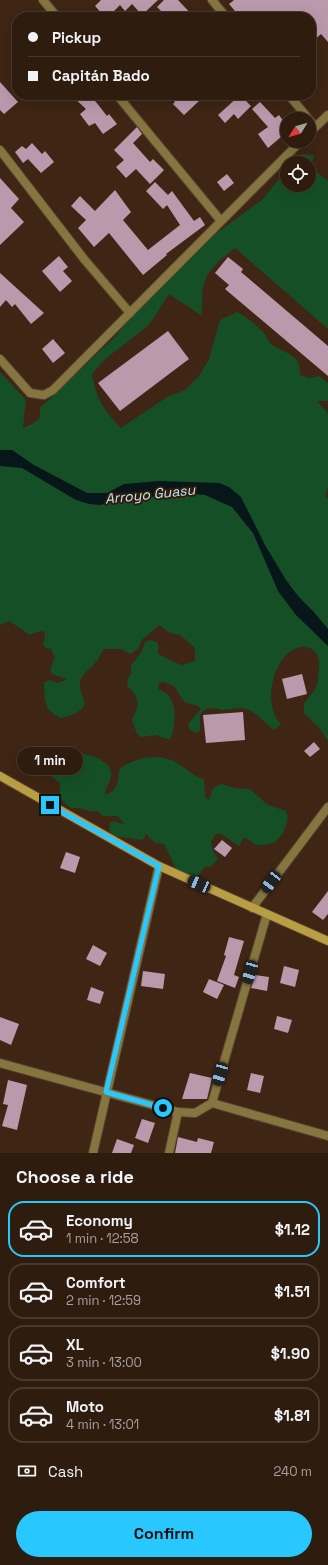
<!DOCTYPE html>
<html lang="en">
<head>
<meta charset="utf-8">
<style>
  :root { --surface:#2e1c0f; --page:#3a291d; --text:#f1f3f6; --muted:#a7a19e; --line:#493a2f; --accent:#28c8ff }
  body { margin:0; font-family:"Space Grotesk",sans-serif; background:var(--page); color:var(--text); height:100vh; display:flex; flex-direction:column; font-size:15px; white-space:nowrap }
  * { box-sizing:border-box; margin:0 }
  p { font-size:13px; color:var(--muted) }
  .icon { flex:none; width:22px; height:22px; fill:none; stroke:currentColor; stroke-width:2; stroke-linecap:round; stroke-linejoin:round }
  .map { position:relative; height:1153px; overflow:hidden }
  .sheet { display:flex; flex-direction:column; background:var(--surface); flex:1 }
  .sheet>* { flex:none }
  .guide { position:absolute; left:12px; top:12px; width:304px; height:88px; border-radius:16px; box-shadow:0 4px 16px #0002,0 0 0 1px var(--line); display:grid; align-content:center; height:88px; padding:0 16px; background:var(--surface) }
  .needle { width:26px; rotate:233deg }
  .fabs { position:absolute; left:280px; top:112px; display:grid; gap:8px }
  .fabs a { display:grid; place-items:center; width:36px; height:36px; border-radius:50%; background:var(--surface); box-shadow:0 4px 16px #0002,0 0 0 1px var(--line); font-size:20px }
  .end { position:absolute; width:18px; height:18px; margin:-9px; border:5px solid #28c8ff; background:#111; box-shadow:0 0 0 2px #111 }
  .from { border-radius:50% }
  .bubble { position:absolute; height:28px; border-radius:14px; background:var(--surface); box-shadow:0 4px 16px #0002,0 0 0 1px var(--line); font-size:13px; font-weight:800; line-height:28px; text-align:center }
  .car { position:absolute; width:12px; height:24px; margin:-12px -6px; border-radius:5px; box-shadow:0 0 3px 1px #0007; background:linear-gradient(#222 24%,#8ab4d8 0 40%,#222 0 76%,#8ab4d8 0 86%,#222 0) }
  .guide b { display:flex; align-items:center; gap:14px; height:38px; font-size:15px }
  .guide b+b { border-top:1px solid var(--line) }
  .guide i { width:10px; height:10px; background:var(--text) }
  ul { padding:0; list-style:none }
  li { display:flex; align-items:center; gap:12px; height:56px; margin:0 8px 6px; padding:0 8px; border:2px solid var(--line); border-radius:16px }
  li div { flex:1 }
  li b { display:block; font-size:15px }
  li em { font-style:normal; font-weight:800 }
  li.current { border-color:var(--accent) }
  li>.icon { width:36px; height:36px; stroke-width:1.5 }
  h2 { padding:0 16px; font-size:18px; line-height:48px }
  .pay { display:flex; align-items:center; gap:10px; height:44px; padding:0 16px; font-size:15px }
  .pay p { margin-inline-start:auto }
  .action { display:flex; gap:8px; margin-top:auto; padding:8px 16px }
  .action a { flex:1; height:46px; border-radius:24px; background:var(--accent); color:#111; font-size:16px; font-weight:800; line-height:46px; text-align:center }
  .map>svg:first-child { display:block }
  .green { fill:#154f26 }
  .water { fill:#071619 }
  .building { fill:#bb99ad }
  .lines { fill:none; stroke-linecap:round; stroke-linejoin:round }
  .street-casing { stroke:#5b4333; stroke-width:10 }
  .secondary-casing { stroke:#5b4333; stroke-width:10 }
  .street { stroke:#857640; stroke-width:8 }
  .secondary { stroke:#b99f44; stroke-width:8 }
  .route { stroke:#28c8ff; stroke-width:5 }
  .labels { text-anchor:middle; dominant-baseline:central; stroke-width:4; stroke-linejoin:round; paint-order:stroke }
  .water-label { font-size:14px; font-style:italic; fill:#baeefa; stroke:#341b0a }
</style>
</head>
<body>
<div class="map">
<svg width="328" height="1153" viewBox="0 0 328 1153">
  <rect width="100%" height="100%" fill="#3e2514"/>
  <!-- green -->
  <g class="green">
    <path d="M302,154L314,155L311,167L328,181V329L235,248C205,272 201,277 202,316L169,294L149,325L104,360L92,374C96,399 104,410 121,428L167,397L185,390L199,376L209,359L220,320L237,312C247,318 256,324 264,333C267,336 268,341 271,344C285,355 301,352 300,375L309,378L319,376L328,383V401H317L328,413V485L326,497L328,498V741L320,729L304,713V703C320,685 317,687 319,665C320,659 317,653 312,649C283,634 256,697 281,724L274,730C263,722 255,709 241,708C235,708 229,710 223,710C216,709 207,706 202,712C197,718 203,727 198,733L193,732L189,729L188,724L201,709L198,706L184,702L174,686L163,682L159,683L158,688C161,692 164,691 168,695C178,705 175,728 170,740L156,735L141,737L137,734L132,720C140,704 140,698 127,686L128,679L131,674V666L142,651L145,642L151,640L158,643V654L181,665L195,661V648L180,635L170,633L159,625L142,640L138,649L130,654L121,649H104C101,653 99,659 96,662C80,679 75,678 85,703C82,713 71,715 62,718C43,711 45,701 44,683L49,680L58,683L67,679C51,674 46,675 55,658L51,649L46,648L43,645L45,636L44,631L34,633L30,635L9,621L0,625V372L26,400L23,428L32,424L40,418V408L117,335L146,295L176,273L203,243L262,200L287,169V185H309V163H293Z"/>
    <path d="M79,753C91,755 114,761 111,777C110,783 105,788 105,795C121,789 116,782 120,768C136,758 159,752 177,763C187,769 193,776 204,779L205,797L209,800L213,788L221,784L235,788L250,789L268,805L286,811C291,820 283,836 275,842C270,845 262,845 256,845L248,839L243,838L239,846L221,834H216L211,842L213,851L218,859L211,867L206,866L200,873L192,878L178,873L164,844L155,843L145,833V837L142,840L114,836L109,830L110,823L113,821L124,824L118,816H103L97,811C87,813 83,806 71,808C60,801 59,795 60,783L52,777L48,768L52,759L62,760L69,754Z"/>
  </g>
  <!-- water -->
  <polygon class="water" points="0,450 12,450 34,465 87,493 107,493 124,484 159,481 219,483 229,487 241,497 265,545 286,580 298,596 313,611 328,629 328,646 296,615 278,591 253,533 232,507 205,495 192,494 134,498 100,505 89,504 76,500 22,468 0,466"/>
  <!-- building -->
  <g class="building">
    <polygon points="101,0 158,0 142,15 132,4 125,11 120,5 108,17 105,17 95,6"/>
    <polygon points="164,0 178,0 194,17 167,17 157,7"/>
    <polygon points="234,0 328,0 328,42 321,34 311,43 311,17 298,17 293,11 287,17 240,17 229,4"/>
    <polygon points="0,82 18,102 4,114 0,110"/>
    <polygon points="71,95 88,95 96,102 107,116 109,114 117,124 103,134 95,123 89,126 80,114 86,109"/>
    <polygon points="168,95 194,95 199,101 184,115 173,104 175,102"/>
    <polygon points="240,95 251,106 238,119 234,114 225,123 218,115"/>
    <polygon points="260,102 275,118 279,115 287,126 287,132 268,148 258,134 268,127 252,109"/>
    <polygon points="137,127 142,134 133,143 150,162 153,159 164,170 150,184 136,169 126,178 116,167 124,160 114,150"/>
    <polygon points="32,143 42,154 45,151 54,162 41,173 28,159 23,163 15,152 22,146 26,149"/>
    <polygon points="227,174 234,183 224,191 217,182"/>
    <polygon points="0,178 19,199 11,208 24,222 0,245"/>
    <polygon points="155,182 168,195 172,191 194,221 200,217 205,225 166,254 167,255 143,275 109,233 94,247 78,228 86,220 71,206 80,196 95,211 115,190 131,212 123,220 148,250 180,225 167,205 163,209 146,191"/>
    <polygon points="59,256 68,267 63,271 72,281 60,292 42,271"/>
    <polygon points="228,257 243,269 241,272 328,346 328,376 225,289 229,285 215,273"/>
    <polygon points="0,273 44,313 31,324 15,304 12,307 6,300 0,307"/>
    <polygon points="168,331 189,359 120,411 98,383"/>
    <polygon points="53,339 65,353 53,363 42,349"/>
    <polygon points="302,674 307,694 287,699 282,679"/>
    <polygon points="243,712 245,740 206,743 203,715"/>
    <polygon points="314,742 320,749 310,757 304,751"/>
    <polygon points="222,840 232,848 225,857 214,849"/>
    <polygon points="66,852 80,857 75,873 60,868"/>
    <polygon points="328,891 328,914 323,920 312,912"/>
    <polygon points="229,937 244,941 234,975 239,977 235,988 217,981 226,956 224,955"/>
    <polygon points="93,945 107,953 100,966 86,959"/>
    <polygon points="284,966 299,970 295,987 280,983"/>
    <polygon points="143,971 165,974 163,989 141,986"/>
    <polygon points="255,975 269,977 267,991 251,988"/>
    <polygon points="209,979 224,985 217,999 203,992"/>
    <polygon points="91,987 104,992 100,1004 87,1000"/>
    <polygon points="277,1016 292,1020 288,1033 274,1029"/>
    <polygon points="0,1017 19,1024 11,1045 0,1040"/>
    <polygon points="190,1073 212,1078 207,1099 182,1099"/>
    <polygon points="251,1073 264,1076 260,1093 247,1090"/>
    <polygon points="8,1080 27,1085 17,1130 2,1126 8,1105 3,1104"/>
    <polygon points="142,1119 155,1123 148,1143 135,1138"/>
    <polygon points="178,1137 197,1142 198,1138 214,1142 211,1153 175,1153"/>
    <polygon points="117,1139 134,1145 131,1153 112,1153"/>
  </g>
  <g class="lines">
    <!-- street casing -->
    <g class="street-casing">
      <g id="street">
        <polyline points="43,0 57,17"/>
        <polyline points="212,0 226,17"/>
        <polyline points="117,95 221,221"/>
        <polyline points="289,95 315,127"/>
        <polyline points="309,133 328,115"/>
        <polyline points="0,150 84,259 130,313"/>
        <polyline points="0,359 30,393 44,395 53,390 301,141"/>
        <polyline points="252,908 328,807"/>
        <polyline points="0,1063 178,1112 195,1113 212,1103 267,914"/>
        <polyline points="212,1103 328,1136"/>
        <polyline points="93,1153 159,866"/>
        <polyline points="169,1153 178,1112"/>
      </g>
    </g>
    <!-- secondary casing -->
    <g class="secondary-casing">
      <polyline id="secondary" points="0,776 159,866 328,941"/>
    </g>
    <!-- street -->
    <use href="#street" class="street"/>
    <!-- secondary -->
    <use href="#secondary" class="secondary"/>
  </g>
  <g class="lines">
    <!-- route -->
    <polyline class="route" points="50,805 159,866 106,1092 163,1108"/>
  </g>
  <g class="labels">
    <!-- water labels -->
    <g class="water-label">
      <text transform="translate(150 494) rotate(-6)">Arroyo Guasu</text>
    </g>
  </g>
</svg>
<div class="fabs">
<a><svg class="needle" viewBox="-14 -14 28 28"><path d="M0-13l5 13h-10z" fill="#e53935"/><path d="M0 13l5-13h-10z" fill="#a7a19e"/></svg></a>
<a><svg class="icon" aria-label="locate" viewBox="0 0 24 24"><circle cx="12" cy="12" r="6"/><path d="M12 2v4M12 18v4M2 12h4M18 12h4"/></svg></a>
</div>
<i class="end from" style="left:163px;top:1108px"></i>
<i class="end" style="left:50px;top:805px"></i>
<div class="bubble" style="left:17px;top:747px;width:66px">1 min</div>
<i class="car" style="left:271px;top:882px;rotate:217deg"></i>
<i class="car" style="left:199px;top:884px;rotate:294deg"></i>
<i class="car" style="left:250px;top:972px;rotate:196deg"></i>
<i class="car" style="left:220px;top:1074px;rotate:196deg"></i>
<div class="guide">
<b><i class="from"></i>Pickup</b>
<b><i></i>Capitán Bado</b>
</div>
</div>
<section class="sheet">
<h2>Choose a ride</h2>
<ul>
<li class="current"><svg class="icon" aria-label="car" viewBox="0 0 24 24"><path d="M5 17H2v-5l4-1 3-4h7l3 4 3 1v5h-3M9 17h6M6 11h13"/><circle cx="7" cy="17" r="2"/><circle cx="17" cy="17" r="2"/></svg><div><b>Economy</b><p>1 min · 12:58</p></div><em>$1.12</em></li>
<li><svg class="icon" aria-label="car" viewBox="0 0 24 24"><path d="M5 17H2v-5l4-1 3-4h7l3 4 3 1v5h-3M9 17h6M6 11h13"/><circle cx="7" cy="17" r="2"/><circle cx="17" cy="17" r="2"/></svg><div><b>Comfort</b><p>2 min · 12:59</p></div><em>$1.51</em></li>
<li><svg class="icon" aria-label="car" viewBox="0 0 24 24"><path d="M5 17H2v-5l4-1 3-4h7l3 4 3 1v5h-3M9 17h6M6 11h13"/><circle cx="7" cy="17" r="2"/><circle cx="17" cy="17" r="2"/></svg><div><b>XL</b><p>3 min · 13:00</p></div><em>$1.90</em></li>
<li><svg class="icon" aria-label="car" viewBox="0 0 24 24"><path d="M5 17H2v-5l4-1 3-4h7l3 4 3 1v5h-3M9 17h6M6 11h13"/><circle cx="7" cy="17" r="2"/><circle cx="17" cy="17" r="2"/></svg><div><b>Moto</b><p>4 min · 13:01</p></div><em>$1.81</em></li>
</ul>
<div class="pay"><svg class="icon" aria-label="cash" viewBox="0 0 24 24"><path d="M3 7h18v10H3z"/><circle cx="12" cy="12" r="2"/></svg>Cash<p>240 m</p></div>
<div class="action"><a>Confirm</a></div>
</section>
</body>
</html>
